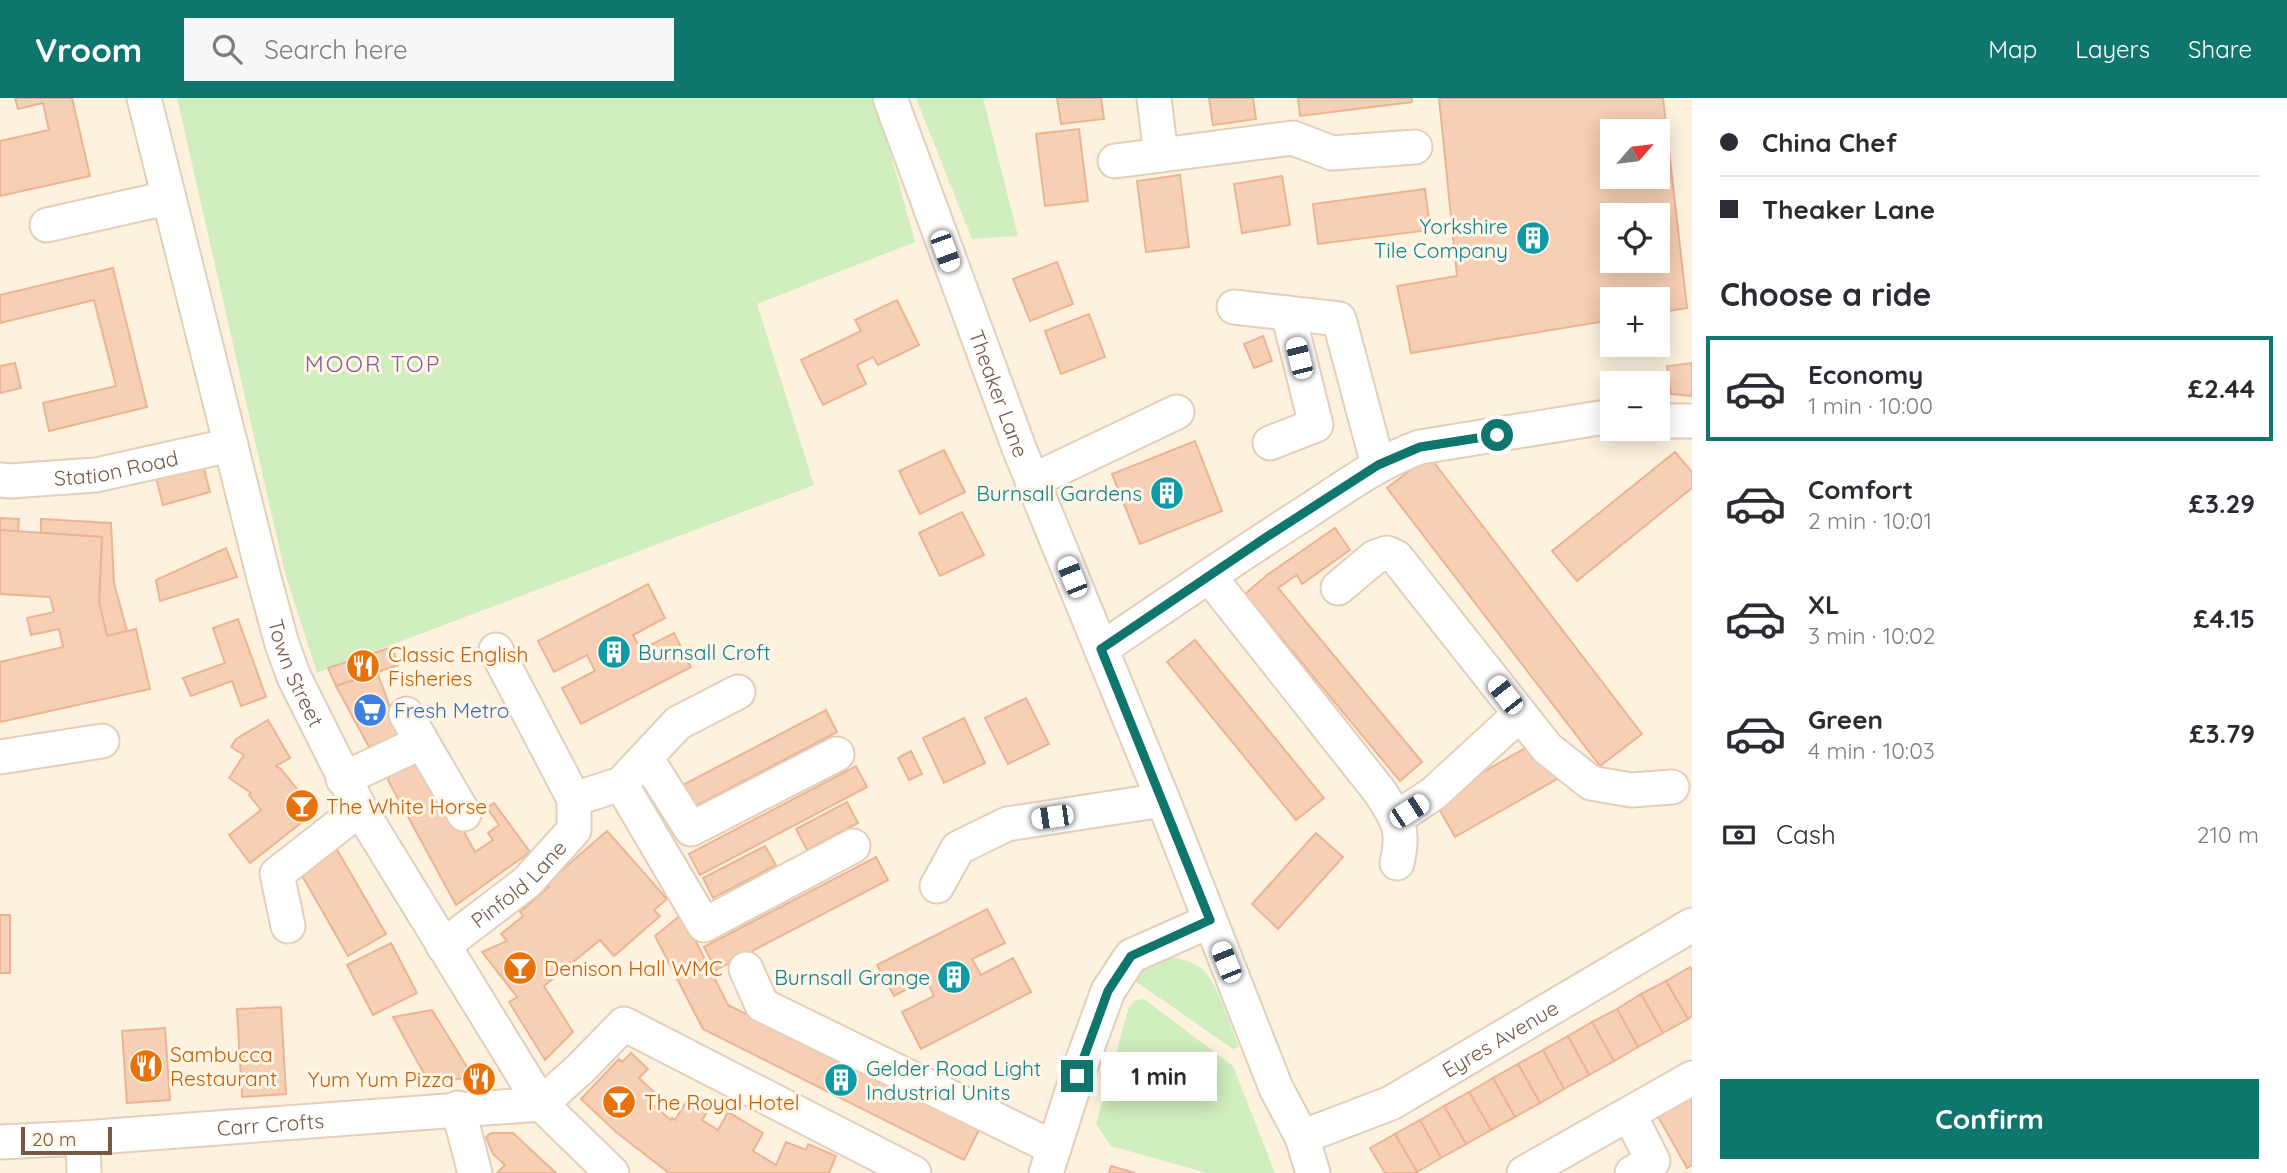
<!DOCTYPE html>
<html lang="en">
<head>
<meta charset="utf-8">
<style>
  :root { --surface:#fff; --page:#f7f7f7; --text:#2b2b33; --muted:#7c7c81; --line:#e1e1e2; --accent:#0f766e }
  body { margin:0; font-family:Quicksand,sans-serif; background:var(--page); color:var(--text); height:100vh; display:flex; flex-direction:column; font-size:26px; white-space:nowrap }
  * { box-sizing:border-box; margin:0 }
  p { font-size:23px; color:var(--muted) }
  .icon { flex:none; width:38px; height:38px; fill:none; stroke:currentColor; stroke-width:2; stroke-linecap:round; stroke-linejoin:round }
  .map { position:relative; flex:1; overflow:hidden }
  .details { display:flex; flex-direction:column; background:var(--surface); width:595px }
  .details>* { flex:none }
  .hud { display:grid; align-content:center; height:154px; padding:0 28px; background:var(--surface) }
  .needle { width:46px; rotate:62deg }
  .buttons { position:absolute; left:1600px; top:21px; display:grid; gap:14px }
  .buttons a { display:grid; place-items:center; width:70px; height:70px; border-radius:0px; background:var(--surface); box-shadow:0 4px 18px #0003; font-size:35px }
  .scale { position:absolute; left:21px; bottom:18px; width:91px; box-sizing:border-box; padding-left:7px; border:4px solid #775745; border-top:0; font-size:19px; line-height:24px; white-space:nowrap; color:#775745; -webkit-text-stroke:5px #fff6e7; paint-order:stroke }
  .end { position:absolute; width:32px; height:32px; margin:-16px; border:9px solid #0f766e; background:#fff; box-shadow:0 0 0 4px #fff }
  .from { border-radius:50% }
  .bubble { position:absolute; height:49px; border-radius:0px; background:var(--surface); box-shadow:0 4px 18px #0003; font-size:23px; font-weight:700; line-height:49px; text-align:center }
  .car { position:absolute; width:21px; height:42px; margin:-21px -10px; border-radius:9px; box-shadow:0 0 5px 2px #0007; background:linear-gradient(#fff 24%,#345 0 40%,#fff 0 76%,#345 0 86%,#fff 0) }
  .hud b { display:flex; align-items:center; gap:24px; height:66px; font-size:26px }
  .hud b+b { border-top:2px solid var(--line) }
  .hud i { width:18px; height:18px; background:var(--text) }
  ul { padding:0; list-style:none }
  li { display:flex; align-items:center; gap:21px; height:105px; margin:0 14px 10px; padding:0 14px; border:4px solid transparent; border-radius:0px }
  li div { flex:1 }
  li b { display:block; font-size:26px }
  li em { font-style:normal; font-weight:700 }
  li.current { border-color:var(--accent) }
  li>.icon { width:63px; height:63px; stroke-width:1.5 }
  h2 { padding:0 28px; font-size:32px; line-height:84px }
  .pay { display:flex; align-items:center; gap:18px; height:77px; padding:0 28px; font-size:26px }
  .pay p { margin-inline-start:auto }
  .button { display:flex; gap:14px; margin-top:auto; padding:14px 28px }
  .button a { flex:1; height:80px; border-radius:0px; background:var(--accent); color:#fff; font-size:28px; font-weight:700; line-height:80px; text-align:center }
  header { display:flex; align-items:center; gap:42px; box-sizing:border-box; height:98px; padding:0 35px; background:var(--accent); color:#fff }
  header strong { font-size:33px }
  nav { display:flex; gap:38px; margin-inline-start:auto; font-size:24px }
  .search { width:490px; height:63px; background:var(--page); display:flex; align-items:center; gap:18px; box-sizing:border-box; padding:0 24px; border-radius:0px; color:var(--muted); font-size:26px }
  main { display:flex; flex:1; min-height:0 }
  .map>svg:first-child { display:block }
  .green { fill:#d0edbd }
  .building { fill:#f6cfb4; stroke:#eab493; stroke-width:2; fill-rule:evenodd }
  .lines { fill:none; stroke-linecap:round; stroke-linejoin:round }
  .minor-casing { stroke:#e3ceba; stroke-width:37 }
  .minor { stroke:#fff; stroke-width:33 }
  .route { stroke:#0f766e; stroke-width:9 }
  .labels { text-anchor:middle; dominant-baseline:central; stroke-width:6; stroke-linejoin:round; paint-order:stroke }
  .culture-label { font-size:21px; fill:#0d838f; stroke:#fff6e7; text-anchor:end }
  .street-label { font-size:21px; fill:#775745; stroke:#fff6e7 }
  .food-label { font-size:21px; fill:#c56008; stroke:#fff6e7; text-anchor:start }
  .shop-label { font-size:21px; fill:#366cbe; stroke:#fff6e7; text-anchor:start }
  .neighbourhood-label { font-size:23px; letter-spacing:2px; fill:#875f9b; stroke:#fff6e7 }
</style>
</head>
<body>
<header>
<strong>Vroom</strong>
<div class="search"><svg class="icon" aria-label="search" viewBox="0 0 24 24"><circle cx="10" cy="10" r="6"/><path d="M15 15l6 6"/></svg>Search here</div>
<nav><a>Map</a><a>Layers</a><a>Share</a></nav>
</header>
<main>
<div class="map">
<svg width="1692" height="1075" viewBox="0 0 1692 1075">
  <rect width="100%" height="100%" fill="#fef2df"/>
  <!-- green -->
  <g class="green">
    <polygon points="177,0 875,0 915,144 757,206 814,387 317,575 285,475"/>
    <polygon points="916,0 983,0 1018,138 972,141"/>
    <path d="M1172,859C1182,861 1195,864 1203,872C1217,884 1231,930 1239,949L1233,951L1131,880C1143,869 1155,862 1172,859Z"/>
    <polygon points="1144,901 1233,968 1275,1075 1207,1075 1111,1048 1096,1026 1129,909 1136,902"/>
  </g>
  <!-- building -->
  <g class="building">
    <polygon points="15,0 72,0 90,78 0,98 0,43 49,32 43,5 18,11"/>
    <polygon points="1057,0 1101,0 1104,21 1061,26"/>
    <polygon points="1209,0 1253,0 1256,21 1213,27"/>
    <polygon points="1298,0 1412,0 1412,4 1300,18"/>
    <path d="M1439,0H1663L1687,210L1657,215V201H1612V222L1411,255L1397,188L1457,178ZM1612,33H1657V79H1612ZM1612,117H1657V163H1612Z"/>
    <polygon points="1079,31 1088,103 1045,108 1036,36"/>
    <polygon points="1180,77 1189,149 1146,154 1137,83"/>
    <polygon points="1282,78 1290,127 1242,135 1234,86"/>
    <polygon points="1425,91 1430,132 1318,146 1313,106"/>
    <polygon points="1057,164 1073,206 1030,223 1013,181"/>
    <polygon points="113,170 147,309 49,333 43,305 116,288 94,202 0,225 0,197"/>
    <polygon points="897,202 919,247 878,267 873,259 857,267 866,286 823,307 801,262 861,233 855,222"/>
    <polygon points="1089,216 1105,259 1061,276 1045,233"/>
    <polygon points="1263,238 1272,263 1254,270 1244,246"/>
    <polygon points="15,265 21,290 0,295 0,268"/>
    <polygon points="1692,265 1692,298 1671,296 1667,268"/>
    <polygon points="1638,279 1656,281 1656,285 1637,285"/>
    <polygon points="1195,343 1222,413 1140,446 1112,376"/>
    <polygon points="944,352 965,394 920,416 899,373"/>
    <polygon points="1675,354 1692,374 1692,390 1577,483 1552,453"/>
    <polygon points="1429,358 1642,636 1600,668 1387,390"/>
    <polygon points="202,363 210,394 163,407 155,376"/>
    <polygon points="962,414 984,457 940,478 919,435"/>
    <polygon points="0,420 19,421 18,434 0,432"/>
    <polygon points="41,421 111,425 114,485 127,533 107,538 99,504 102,439 41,435"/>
    <polygon points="1335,430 1350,452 1302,486 1297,477 1278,490 1422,664 1400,683 1245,496 1267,477"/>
    <polygon points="0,432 102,439 99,504 107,538 136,531 150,591 0,624 0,564 63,549 59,531 31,537 27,520 54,514 50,499 0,496"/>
    <polygon points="226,450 237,479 160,503 156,482"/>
    <polygon points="648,486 665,520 633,537 641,552 674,535 691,569 581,626 562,590 595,573 587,557 554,574 538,543"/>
    <polygon points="238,521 266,599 241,608 232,583 191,598 183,580 225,565 213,530"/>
    <polygon points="1195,542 1324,700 1296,722 1167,564"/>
    <polygon points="392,549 398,567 336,588 328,570"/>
    <polygon points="377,574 400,636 369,649 336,588"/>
    <polygon points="1026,600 1049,646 1008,666 985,620"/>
    <polygon points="826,612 837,634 694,709 683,687"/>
    <polygon points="964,620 985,665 944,685 923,640"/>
    <polygon points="268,622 290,660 276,668 281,671 315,714 250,765 229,737 261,712 249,697 251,695 229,680 244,657 231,649 236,641"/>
    <polygon points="1536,644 1557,681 1455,739 1434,702"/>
    <polygon points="420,653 475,754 493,742 488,735 499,727 487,710 494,705 530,754 456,807 383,673"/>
    <polygon points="911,653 922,676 909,682 898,660"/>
    <polygon points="856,668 867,689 700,777 689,756"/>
    <polygon points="847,704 858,725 807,752 796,731"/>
    <polygon points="607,733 667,801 654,812 660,818 614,858 600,842 544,888 573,934 545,962 509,904 517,899 482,854 507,843 501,836 523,818 520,814 549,789 546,786"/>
    <polygon points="1316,735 1343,759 1278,831 1252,806"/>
    <polygon points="333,745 386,836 348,858 296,767"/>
    <polygon points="765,748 776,767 713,800 703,780"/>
    <polygon points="876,759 888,782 716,872 704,849"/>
    <polygon points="987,811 1005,845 972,861 981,877 1013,860 1031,894 921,951 902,914 934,898 926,881 894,898 877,867"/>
    <polygon points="682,816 728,907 979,1032 964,1062 703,931 655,838"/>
    <rect x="0" y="817" width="10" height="58"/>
    <polygon points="391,845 417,895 373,917 347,867"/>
    <polygon points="1690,869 1692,872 1692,918 1688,921 1666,883"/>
    <polygon points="1666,883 1688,921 1663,935 1641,896"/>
    <polygon points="1641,896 1663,935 1638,949 1617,911"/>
    <polygon points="281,909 286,996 242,999 237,911"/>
    <polygon points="1617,911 1638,949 1614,963 1592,924"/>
    <polygon points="432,912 473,979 429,985 393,919"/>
    <polygon points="1592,924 1614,963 1589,977 1568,938"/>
    <polygon points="165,930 170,1002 127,1005 122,933"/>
    <polygon points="1568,938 1589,977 1564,991 1543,952"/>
    <polygon points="1543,952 1564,991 1540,1005 1518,966"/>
    <polygon points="631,955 648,971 639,980 654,994 647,1002 671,1022 672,1020 675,1022 691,996 711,1008 702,1022 718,1032 728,1014 763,1035 753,1053 776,1067 786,1044 806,1052 808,1046 836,1058 829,1075 669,1075 616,1034 581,1001 619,961 622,964"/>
    <polygon points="1518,966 1540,1005 1515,1019 1493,980"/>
    <polygon points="1493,980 1515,1019 1491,1032 1469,994"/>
    <polygon points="1692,992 1692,1067 1687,1070 1655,1013"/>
    <polygon points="1469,994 1491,1032 1466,1046 1444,1008"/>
    <polygon points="1444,1008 1466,1046 1441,1060 1420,1022"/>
    <polygon points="1420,1022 1441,1060 1417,1074 1395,1036"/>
    <polygon points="491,1035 513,1035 556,1075 497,1075 505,1067 493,1056 486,1039"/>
    <polygon points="1395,1036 1417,1074 1415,1075 1385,1075 1370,1050"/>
    <polygon points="1111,1068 1135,1075 1109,1075"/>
  </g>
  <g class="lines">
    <!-- minor casing -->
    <g class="minor-casing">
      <g id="minor">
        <path id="s1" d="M144,0L264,480L282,546L294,579L360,711L541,1006L612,1075"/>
        <path id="s2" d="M890,0L1019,350L1163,702L1276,990L1302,1039L1313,1075"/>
        <polyline points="1154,0 1161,57"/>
        <polyline points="1115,63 1293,40 1332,55 1415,49"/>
        <polyline points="47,127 167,100"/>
        <polyline points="1234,209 1339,221 1378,367"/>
        <polyline points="1657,323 1692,323"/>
        <polyline points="1270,345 1316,327 1288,215"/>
        <path id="s3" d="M0,382L10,383L96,377L231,347"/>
        <polyline points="1032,383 1177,314"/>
        <path d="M1209,478L1380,694C1398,722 1405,731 1397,765"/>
        <polyline points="1338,490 1375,459 1387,455 1396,459 1547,650 1591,685 1631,692 1672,689"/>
        <path d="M1101,551C1169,505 1236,459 1305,415C1342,391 1378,364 1420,349L1599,320L1612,321"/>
        <polyline points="496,552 574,701"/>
        <polyline points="406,616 422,644"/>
        <polyline points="0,659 102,643"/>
        <polyline points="646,660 691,731 837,656"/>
        <polyline points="343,681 422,644 464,716"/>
        <polyline points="621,686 704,827 853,748"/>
        <polyline points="1397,720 1434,695 1520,616"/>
        <polyline points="937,788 958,750 1007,726 1163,702"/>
        <polyline points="288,828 277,776 360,711"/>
        <path id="s4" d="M443,848L527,784L574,732V701L621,686L678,625L738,594"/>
        <polyline points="746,871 762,907 1054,1050"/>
        <polyline points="541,1006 580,971 624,926 914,1075"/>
        <polyline points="458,1010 475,1075"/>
        <polyline points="1629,1016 1653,1063 1632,1075"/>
        <path id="s5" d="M1302,1039L1391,1005L1692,827"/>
        <polyline points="83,1040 84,1075"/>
        <path id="s6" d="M0,1044L83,1040L541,1006"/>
        <polyline points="1046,1075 1077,978 1108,893 1131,858 1210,823"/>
        <polyline points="1524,1075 1692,980"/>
      </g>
    </g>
    <!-- minor -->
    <use href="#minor" class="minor"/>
  </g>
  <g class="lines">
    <!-- route -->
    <polyline class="route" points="1077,978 1108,893 1131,858 1210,822 1101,551 1265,440 1378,367 1420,349 1497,337"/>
  </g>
  <!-- icons -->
  <defs>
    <g id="building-disc" transform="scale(1.75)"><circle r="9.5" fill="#0f9aa8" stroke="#fff6e7"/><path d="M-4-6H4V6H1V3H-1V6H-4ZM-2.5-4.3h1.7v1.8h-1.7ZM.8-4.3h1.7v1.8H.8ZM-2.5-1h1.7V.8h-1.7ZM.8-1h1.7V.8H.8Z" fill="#fff"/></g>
    <g id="restaurant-disc" transform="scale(1.75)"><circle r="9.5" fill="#e8710a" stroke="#fff6e7"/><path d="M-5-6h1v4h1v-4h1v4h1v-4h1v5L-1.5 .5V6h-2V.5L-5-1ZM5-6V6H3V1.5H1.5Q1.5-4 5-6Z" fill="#fff"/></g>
    <g id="supermarket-disc" transform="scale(1.75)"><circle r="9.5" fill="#3f7fe0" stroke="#fff6e7"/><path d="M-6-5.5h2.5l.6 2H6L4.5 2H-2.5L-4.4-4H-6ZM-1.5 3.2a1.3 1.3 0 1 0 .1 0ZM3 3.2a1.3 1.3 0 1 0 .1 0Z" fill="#fff"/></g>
    <g id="bar-disc" transform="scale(1.75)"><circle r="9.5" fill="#e8710a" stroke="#fff6e7"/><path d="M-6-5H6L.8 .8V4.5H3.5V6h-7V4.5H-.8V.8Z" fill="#fff"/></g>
  </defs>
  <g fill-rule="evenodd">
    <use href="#building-disc" x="1533" y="140"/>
    <use href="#building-disc" x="1167" y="395"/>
    <use href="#building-disc" x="614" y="554"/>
    <use href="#restaurant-disc" x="363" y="568"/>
    <use href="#supermarket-disc" x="370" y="612"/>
    <use href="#bar-disc" x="302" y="708"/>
    <use href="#bar-disc" x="520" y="870"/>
    <use href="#building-disc" x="954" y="879"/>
    <use href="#restaurant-disc" x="146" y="968"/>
    <use href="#restaurant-disc" x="479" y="981"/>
    <use href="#building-disc" x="841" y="982"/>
    <use href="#bar-disc" x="619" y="1004"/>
  </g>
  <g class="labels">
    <!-- culture labels -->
    <g class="culture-label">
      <text x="1508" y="128">Yorkshire<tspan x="1508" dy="24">Tile Company</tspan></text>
      <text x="1142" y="395">Burnsall Gardens</text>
      <text x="638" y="554" text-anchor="start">Burnsall Croft</text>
      <text x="930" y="879">Burnsall Grange</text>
      <text x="866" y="970" text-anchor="start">Gelder Road Light<tspan x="866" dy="24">Industrial Units</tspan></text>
    </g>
    <!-- street labels -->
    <g class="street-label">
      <text stroke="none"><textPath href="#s2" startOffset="315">Theaker Lane</textPath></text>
      <text stroke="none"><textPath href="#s3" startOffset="117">Station Road</textPath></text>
      <text stroke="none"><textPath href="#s1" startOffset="595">Town Street</textPath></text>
      <text stroke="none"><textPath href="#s4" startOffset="98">Pinfold Lane</textPath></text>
      <text stroke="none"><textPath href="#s5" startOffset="222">Eyres Avenue</textPath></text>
      <text stroke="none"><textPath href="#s6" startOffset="271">Carr Crofts</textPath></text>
    </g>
    <!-- food labels -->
    <g class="food-label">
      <text x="388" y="556">Classic English<tspan x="388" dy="24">Fisheries</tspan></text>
      <text x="326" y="708">The White Horse</text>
      <text x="544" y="870">Denison Hall WMC</text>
      <text x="170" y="956">Sambucca<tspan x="170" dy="24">Restaurant</tspan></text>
      <text x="454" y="981" text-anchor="end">Yum Yum Pizza</text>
      <text x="644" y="1004">The Royal Hotel</text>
    </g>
    <!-- shop labels -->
    <g class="shop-label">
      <text x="394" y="612">Fresh Metro</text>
    </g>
    <!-- neighbourhood labels -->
    <g class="neighbourhood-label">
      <text x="373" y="265">MOOR TOP</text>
    </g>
  </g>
</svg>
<div class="buttons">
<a><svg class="needle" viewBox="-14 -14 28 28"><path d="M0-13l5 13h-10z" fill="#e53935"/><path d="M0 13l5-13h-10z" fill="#7c7c81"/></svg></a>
<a><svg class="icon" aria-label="locate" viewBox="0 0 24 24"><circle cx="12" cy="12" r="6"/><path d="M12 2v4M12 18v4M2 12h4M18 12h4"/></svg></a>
<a>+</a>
<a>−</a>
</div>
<div class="scale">20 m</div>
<i class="end from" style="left:1497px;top:337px"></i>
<i class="end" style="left:1077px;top:978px"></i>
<div class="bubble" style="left:1101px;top:954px;width:116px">1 min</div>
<i class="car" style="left:945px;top:153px;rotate:160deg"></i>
<i class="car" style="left:1299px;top:260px;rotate:346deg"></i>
<i class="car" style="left:1072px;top:479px;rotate:338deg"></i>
<i class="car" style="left:1505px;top:597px;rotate:322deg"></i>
<i class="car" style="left:1409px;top:713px;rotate:57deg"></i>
<i class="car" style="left:1052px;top:719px;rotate:262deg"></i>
<i class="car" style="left:1226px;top:864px;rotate:338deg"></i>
</div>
<section class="details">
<div class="hud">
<b><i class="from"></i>China Chef</b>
<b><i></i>Theaker Lane</b>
</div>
<h2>Choose a ride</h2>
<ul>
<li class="current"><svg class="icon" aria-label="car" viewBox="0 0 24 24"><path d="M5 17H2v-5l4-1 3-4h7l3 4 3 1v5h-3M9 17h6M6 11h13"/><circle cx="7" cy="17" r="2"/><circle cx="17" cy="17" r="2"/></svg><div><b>Economy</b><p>1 min · 10:00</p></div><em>£2.44</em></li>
<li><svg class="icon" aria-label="car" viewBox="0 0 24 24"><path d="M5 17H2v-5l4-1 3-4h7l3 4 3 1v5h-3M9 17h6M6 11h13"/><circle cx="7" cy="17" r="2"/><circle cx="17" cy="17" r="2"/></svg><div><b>Comfort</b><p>2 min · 10:01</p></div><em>£3.29</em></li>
<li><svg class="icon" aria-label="car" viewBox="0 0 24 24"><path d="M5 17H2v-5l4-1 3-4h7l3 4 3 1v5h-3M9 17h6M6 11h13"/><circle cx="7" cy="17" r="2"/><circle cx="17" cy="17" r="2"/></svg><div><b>XL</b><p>3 min · 10:02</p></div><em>£4.15</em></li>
<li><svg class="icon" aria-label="car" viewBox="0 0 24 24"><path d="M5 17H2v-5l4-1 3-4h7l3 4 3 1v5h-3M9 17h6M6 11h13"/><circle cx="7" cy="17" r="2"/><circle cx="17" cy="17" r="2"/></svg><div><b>Green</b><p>4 min · 10:03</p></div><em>£3.79</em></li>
</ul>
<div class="pay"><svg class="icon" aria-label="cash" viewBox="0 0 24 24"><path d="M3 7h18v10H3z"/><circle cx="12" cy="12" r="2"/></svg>Cash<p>210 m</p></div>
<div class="button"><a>Confirm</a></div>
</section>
</main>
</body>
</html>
